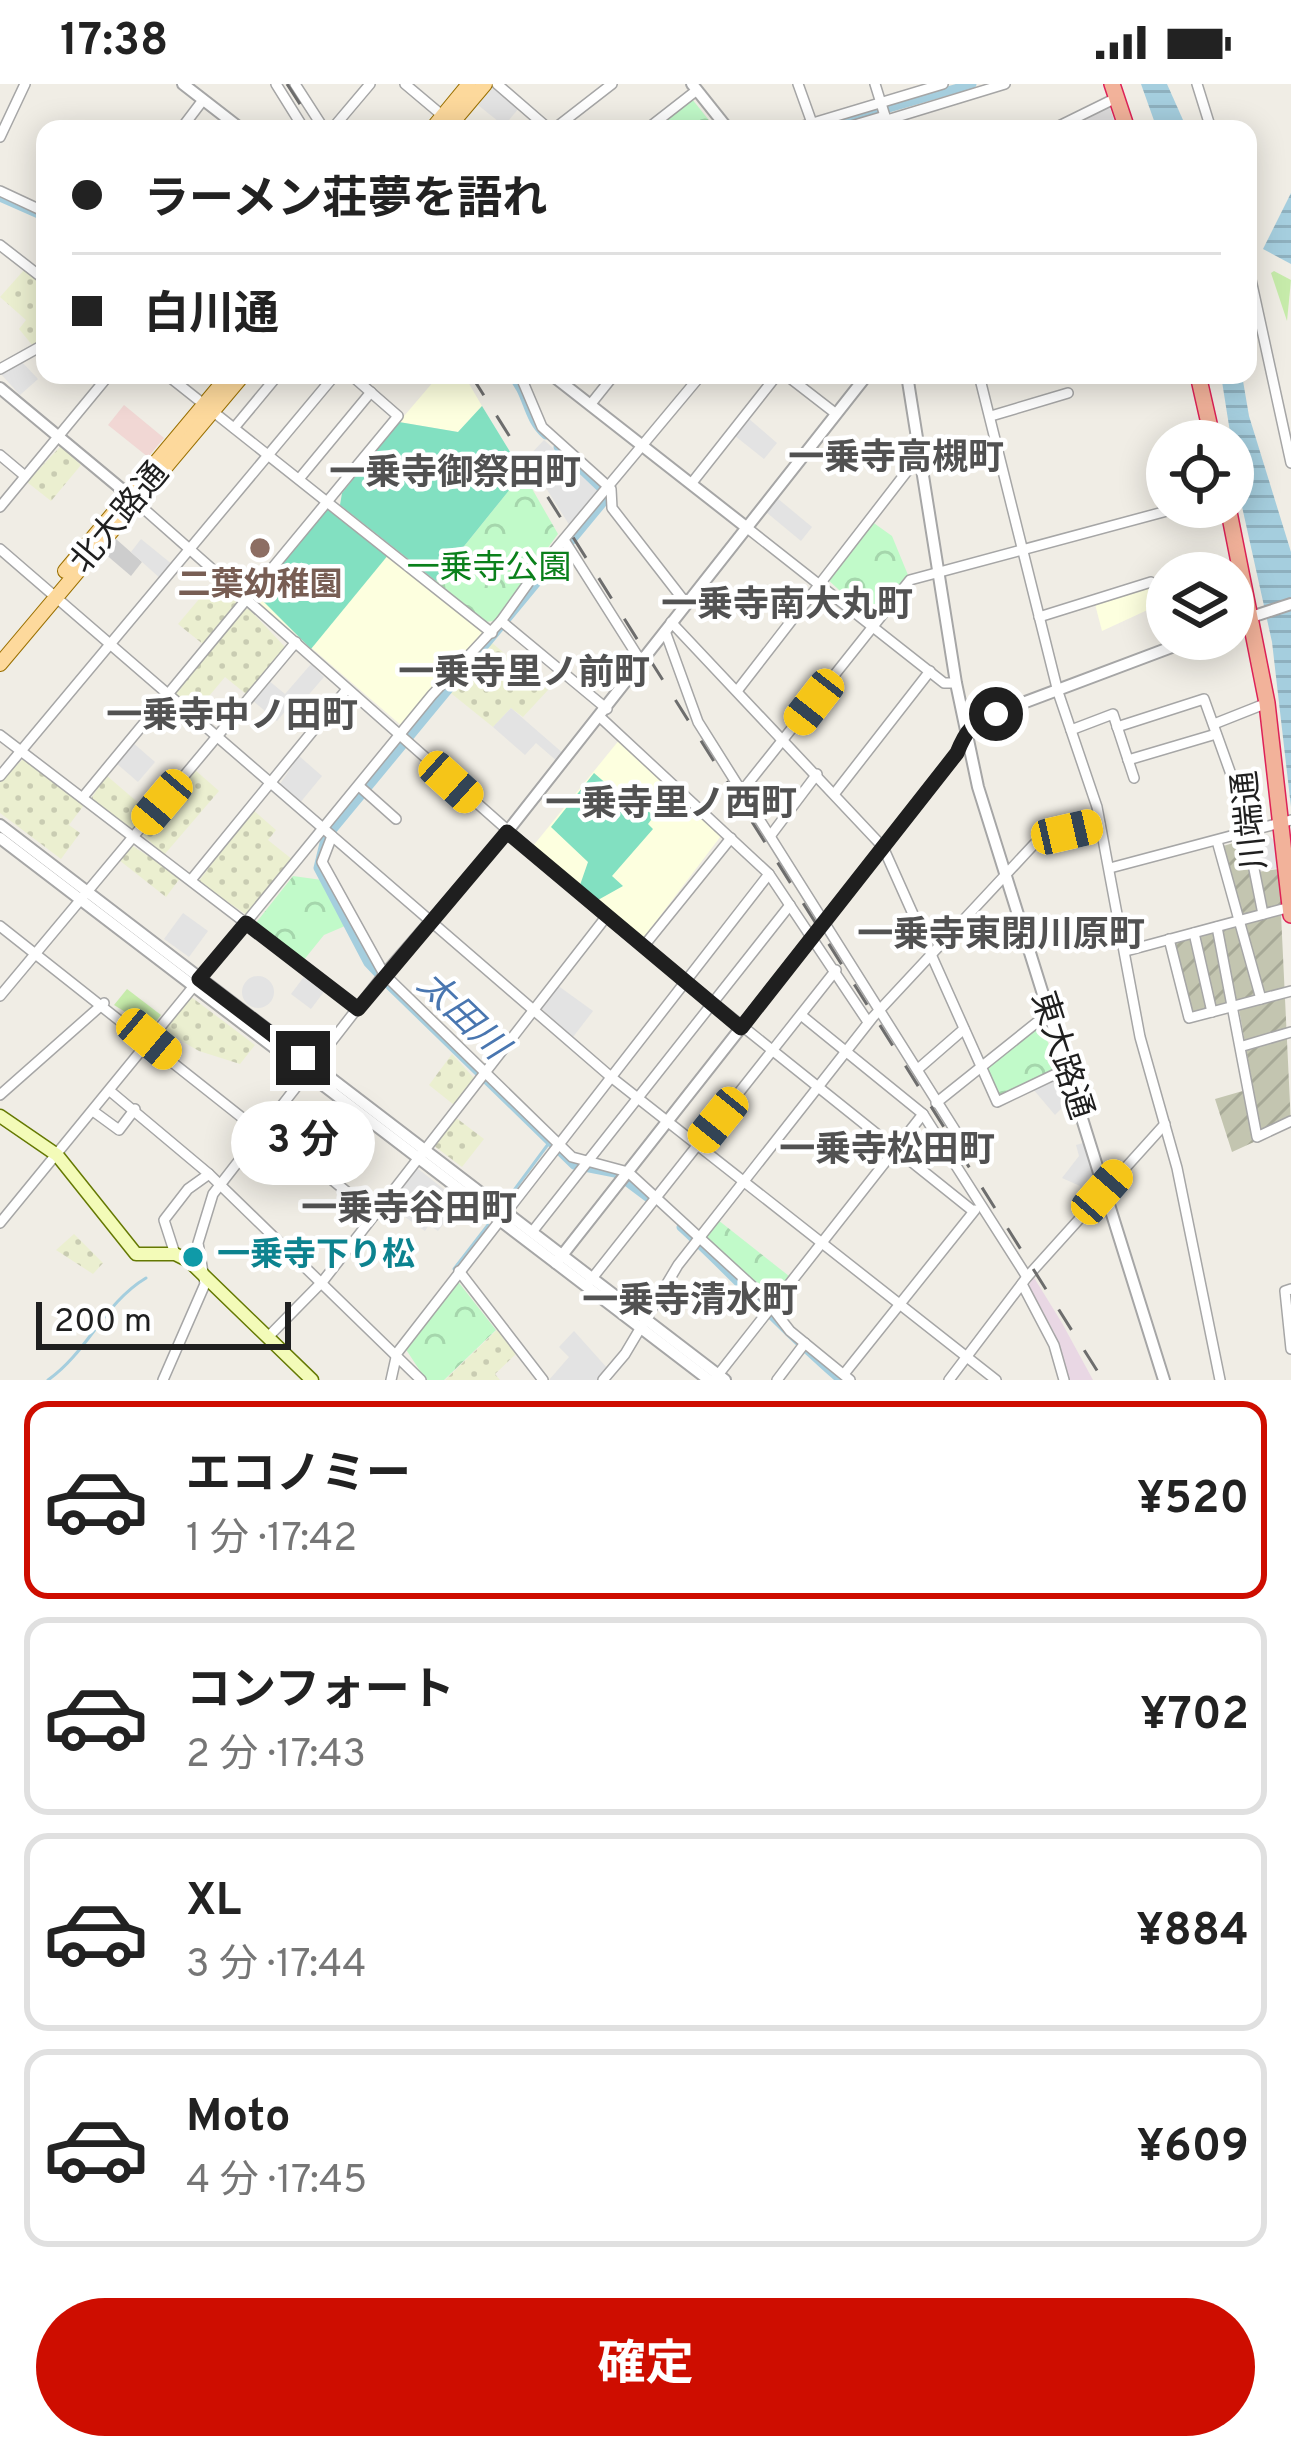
<!DOCTYPE html>
<html lang="ja">
<head>
<meta charset="utf-8">
<style>
  :root { --surface:#fff; --page:#f2f2f2; --text:#222; --muted:#767676; --line:#e0e0e0; --accent:#ce0d00 }
  body { margin:0; font-family:Overpass,"Noto Sans JP",sans-serif; background:var(--page); color:var(--text); height:100vh; display:flex; flex-direction:column; font-size:45px; white-space:nowrap }
  * { box-sizing:border-box; margin:0 }
  p { font-size:39px; color:var(--muted) }
  .icon { flex:none; width:66px; height:66px; fill:none; stroke:currentColor; stroke-width:2; stroke-linecap:round; stroke-linejoin:round }
  .map { position:relative; height:1296px; overflow:hidden }
  .side { display:flex; flex-direction:column; background:var(--surface); flex:1 }
  .side>* { flex:none }
  .hud { position:absolute; left:36px; top:36px; width:1221px; height:264px; border-radius:24px; box-shadow:0 6px 30px #0003; display:grid; align-content:center; height:264px; padding:0 36px; background:var(--surface) }
  .tools { position:absolute; left:1146px; top:336px; display:grid; gap:24px }
  .tools a { display:grid; place-items:center; width:108px; height:108px; border-radius:50%; background:var(--surface); box-shadow:0 6px 30px #0003; font-size:60px }
  .scale { position:absolute; left:36px; bottom:30px; width:255px; box-sizing:border-box; padding-left:12px; border:6px solid #1f1f1f; border-top:0; font-size:33px; line-height:42px; white-space:nowrap; color:#1f1f1f; -webkit-text-stroke:9px #fff; paint-order:stroke }
  .end { position:absolute; width:54px; height:54px; margin:-27px; border:15px solid #1f1f1f; background:#fff; box-shadow:0 0 0 6px #fff }
  .from { border-radius:50% }
  .bubble { position:absolute; height:84px; border-radius:42px; background:var(--surface); box-shadow:0 6px 30px #0003; font-size:39px; font-weight:700; line-height:84px; text-align:center }
  .car { position:absolute; width:36px; height:72px; margin:-36px -18px; border-radius:15px; box-shadow:0 0 9px 3px #0007; background:linear-gradient(#f5c518 24%,#345 0 40%,#f5c518 0 76%,#345 0 86%,#f5c518 0) }
  .hud b { display:flex; align-items:center; gap:42px; height:114px; font-size:45px }
  .hud b+b { border-top:3px solid var(--line) }
  .hud i { width:30px; height:30px; background:var(--text) }
  ul { padding:21px 0 0; list-style:none }
  li { display:flex; align-items:center; gap:36px; height:198px; margin:0 24px 18px; padding:0 12px; border:6px solid var(--line); border-radius:24px }
  li div { flex:1 }
  li b { display:block; font-size:45px }
  li em { font-style:normal; font-weight:700 }
  li.current { border-color:var(--accent) }
  li>.icon { width:108px; height:108px; stroke-width:1.5 }
  .action { display:flex; gap:24px; margin-top:auto; padding:24px 36px }
  .action a { flex:1; height:138px; border-radius:72px; background:var(--accent); color:#fff; font-size:48px; font-weight:700; line-height:138px; text-align:center }
  .status { display:flex; justify-content:space-between; align-items:center; height:84px; padding:0 60px; background:var(--surface); direction:ltr }
  .status svg { height:33px; fill:currentColor }
  .map>svg:first-child { display:block }
  .residential { fill:#dddcdc }
  .commercial { fill:#f1d7d4 }
  .education { fill:#fdffdf }
  .religious { fill:#cdcdcd }
  .railway { fill:#e9d7e4 }
  .construction { fill:url(#construction-furrows) }
  .farmland { fill:url(#farmland-dots) }
  .grass { fill:#c6ebaa }
  .park { fill:url(#park-crowns) }
  .pitch { fill:#82e0c1 }
  .parking { fill:#e3e3e3 }
  .water { fill:url(#water-rules) }
  .lines { fill:none; stroke-linecap:round; stroke-linejoin:round }
  .stream { stroke:#a5cede; stroke-width:3 }
  .canal { stroke:#a5cede; stroke-width:9 }
  .minor-casing { stroke:#a6a6a6; stroke-width:12 }
  .tertiary-casing { stroke:#a6a6a6; stroke-width:14 }
  .secondary-casing { stroke:#657903; stroke-width:15 }
  .primary-casing { stroke:#9a7000; stroke-width:16 }
  .trunk-casing { stroke:#de2257; stroke-width:18 }
  .minor { stroke:#fff; stroke-width:9 }
  .tertiary { stroke:#fff; stroke-width:10 }
  .secondary { stroke:#f3fbb8; stroke-width:12 }
  .primary { stroke:#fdd99c; stroke-width:14 }
  .trunk { stroke:#f2b29a; stroke-width:15 }
  .rail { stroke:#6d6d6d; stroke-width:3; stroke-dasharray:24 24; stroke-linecap:butt }
  .route { stroke:#1f1f1f; stroke-width:15 }
  .education-dot { fill:#8d6e63; stroke:#fff; stroke-width:4.5 }
  .culture-dot { fill:#0f9aa8; stroke:#fff; stroke-width:4.5 }
  .labels { text-anchor:middle; dominant-baseline:central; stroke-width:9; stroke-linejoin:round; paint-order:stroke }
  .street-label { font-size:33px; fill:#1f1f1f; stroke:#fff }
  .park-label { font-size:33px; fill:#0a801b; stroke:#fff }
  .education-label { font-size:33px; font-weight:bold; fill:#785e54; stroke:#fff }
  .culture-label { font-size:33px; font-weight:bold; fill:#0d838f; stroke:#fff; text-anchor:start }
  .neighbourhood-label { font-size:36px; font-weight:bold; fill:#525252; stroke:#fff }
  .water-label { font-size:36px; font-style:italic; fill:#4976b0; stroke:#fff }
</style>
</head>
<body>
<div class="status"><b>17:38</b><svg viewBox="0 0 49 12"><path d="M0 12V9h3v3zM5 12V6h3v6zM10 12V3h3v9zM15 12V0h3v12zM26 1h20v11H26zM47 4h2v5h-2z"/></svg></div>
<div class="map">
<svg width="1291" height="1296" viewBox="0 0 1291 1296">
  <defs>
    <pattern id="construction-furrows" width="10" height="10" patternUnits="userSpaceOnUse" patternTransform="scale(3)"><rect width="10" height="10" fill="#c3c5b0"/><path d="M-1 1l2-2M0 10L10 0M9 11l2-2" fill="none" stroke="#a7a997"/></pattern>
    <pattern id="farmland-dots" width="8" height="8" patternUnits="userSpaceOnUse" patternTransform="scale(3)"><rect width="8" height="8" fill="#ebefd0"/><path d="M2 2h.1M6 6h.1" fill="none" stroke="#c9ccb2" stroke-width="1.8" stroke-linecap="round"/></pattern>
    <pattern id="park-crowns" width="20" height="18" patternUnits="userSpaceOnUse" patternTransform="scale(3)"><rect width="20" height="18" fill="#c1fac9"/><path d="M2 6a3 3 0 1 1 6 0M12 15a3 3 0 1 1 6 0" fill="none" stroke="#a5d6ac"/></pattern>
    <pattern id="water-rules" width="6" height="5" patternUnits="userSpaceOnUse" patternTransform="scale(3)"><rect width="6" height="5" fill="#a5cede"/><path d="M0 2.5h6" fill="none" stroke="#8eb0be"/></pattern>
  </defs>
  <rect width="100%" height="100%" fill="#f0ede5"/>
  <!-- residential -->
  <polygon class="residential" points="1109,21 1117,45 1061,45"/>
  <!-- commercial -->
  <polygon class="commercial" points="124,321 164,354 148,373 108,341"/>
  <!-- education -->
  <g class="education">
    <polygon points="439,291 464,291 482,322 458,348 399,338"/>
    <polygon points="328,425 484,546 403,643 256,516"/>
    <polygon points="1167,498 1167,517 1102,547 1095,520"/>
    <polygon points="620,655 721,752 644,853 533,762"/>
  </g>
  <!-- religious -->
  <polygon class="religious" points="116,455 142,478 131,492 104,469"/>
  <!-- railway -->
  <polygon class="railway" points="1033,1192 1062,1239 1093,1296 1067,1296 1054,1248 1029,1202"/>
  <!-- construction -->
  <g class="construction">
    <polygon points="1244,756 1259,828 1243,835 1223,762"/>
    <polygon points="1279,785 1282,822 1267,828 1257,788"/>
    <polygon points="1281,830 1291,1041 1232,1068 1215,1015 1253,1004 1238,920 1191,931 1174,857"/>
  </g>
  <!-- farmland -->
  <g class="farmland">
    <polygon points="24,186 45,202 45,254 33,262 19,245 26,236 0,213"/>
    <polygon points="61,362 81,381 51,417 27,398"/>
    <polygon points="216,495 238,520 204,561 178,540"/>
    <polygon points="243,525 249,525 286,564 246,610 225,593 194,630 174,608"/>
    <polygon points="491,558 548,606 523,633 511,624 493,643 447,606"/>
    <polygon points="23,675 84,721 69,741 80,749 61,775 0,729 0,698"/>
    <polygon points="194,685 219,707 164,771 141,749"/>
    <polygon points="106,691 149,728 136,743 129,745 91,715"/>
    <polygon points="253,726 276,746 268,756 293,776 247,831 198,798"/>
    <polygon points="131,761 181,793 166,813 119,776"/>
    <polygon points="190,912 255,961 240,980 199,967 162,946"/>
    <polygon points="452,970 474,994 454,1021 429,1001"/>
    <polygon points="455,1033 484,1055 462,1083 433,1061"/>
    <polygon points="74,1150 103,1179 93,1190 56,1166"/>
    <polygon points="497,1246 516,1270 495,1290 500,1296 445,1296"/>
  </g>
  <!-- grass -->
  <g class="grass">
    <polygon points="1274,187 1291,196 1287,237 1271,189"/>
    <polygon points="127,905 161,931 151,944 114,921"/>
  </g>
  <!-- park -->
  <g class="park">
    <polygon points="692,15 716,45 654,45"/>
    <polygon points="523,389 558,450 494,537 485,538 436,497"/>
    <polygon points="871,437 892,452 908,491 873,537 826,494"/>
    <polygon points="293,792 322,796 345,842 324,851 303,877 255,840"/>
    <polygon points="1040,939 1058,983 1001,1013 988,986 990,979"/>
    <polygon points="718,1136 789,1192 769,1216 704,1154"/>
    <polygon points="456,1195 496,1246 444,1296 426,1296 405,1264"/>
  </g>
  <!-- pitch -->
  <g class="pitch">
    <polygon points="482,322 523,389 436,497 340,421 342,409 399,338 458,348"/>
    <polygon points="328,425 389,470 311,565 256,510"/>
    <polygon points="594,689 633,723 638,719 654,732 648,740 653,745 612,792 623,802 598,816 580,801 588,778 551,743"/>
  </g>
  <!-- parking -->
  <g class="parking">
    <polygon points="493,3 519,24 504,42 478,21"/>
    <polygon points="21,277 38,295 20,311 0,289"/>
    <polygon points="748,334 777,359 764,375 735,352"/>
    <polygon points="544,356 600,407 570,442 527,374"/>
    <polygon points="777,414 812,443 801,457 766,428"/>
    <polygon points="141,455 173,481 161,495 131,468"/>
    <polygon points="311,580 324,593 299,622 293,618 277,637 252,616 268,596 285,610"/>
    <polygon points="511,624 564,670 558,678 536,659 525,671 493,643"/>
    <polygon points="132,658 155,678 138,698 116,679"/>
    <polygon points="299,672 322,692 299,720 278,703"/>
    <polygon points="1267,750 1276,758 1279,784 1257,787 1250,755"/>
    <polygon points="183,829 208,847 189,873 164,855"/>
    <polygon points="306,890 326,905 311,925 291,910"/>
    <circle cx="258" cy="908" r="16"/>
    <polygon points="557,901 593,927 573,953 541,924"/>
    <polygon points="1056,992 1066,1020 1055,1031 1033,1005"/>
    <polygon points="1083,1059 1099,1110 1086,1124 1080,1102 1062,1094 1079,1072 1076,1061"/>
    <polygon points="417,1084 460,1118 438,1147 429,1141 425,1147 388,1121"/>
    <polygon points="574,1247 608,1285 598,1296 549,1296 569,1273 559,1263"/>
  </g>
  <!-- water -->
  <g class="water">
    <polygon points="1141,0 1167,0 1187,45 1157,45"/>
    <polygon points="1291,109 1291,180 1263,165"/>
    <polygon points="1221,291 1242,291 1249,332 1291,468 1291,723 1272,558 1241,418"/>
  </g>
  <g class="lines">
    <!-- stream -->
    <g class="stream">
      <polyline points="506,1117 549,1059"/>
      <polyline points="456,1190 454,1185 488,1141"/>
      <path d="M48,1296C88,1268 104,1219 146,1194"/>
    </g>
    <!-- canal -->
    <g class="canal">
      <polyline points="816,45 972,0"/>
      <polyline points="0,113 45,133"/>
      <path d="M511,291C529,310 526,334 546,351"/>
      <polyline points="558,363 603,406 605,416 325,755 318,784 368,879 390,902 574,1081 615,1089 647,1113"/>
      <path d="M681,1143C736,1193 784,1248 841,1296"/>
    </g>
    <!-- minor casing -->
    <g class="minor-casing">
      <g id="minor">
        <polyline points="276,0 304,45"/>
        <polyline points="295,0 324,45"/>
        <polyline points="405,0 443,32"/>
        <polyline points="497,0 549,45"/>
        <polyline points="798,0 812,39"/>
        <polyline points="875,0 889,45"/>
        <polyline points="1197,0 1211,45"/>
        <polyline points="887,36 1005,0"/>
        <polyline points="181,45 203,16"/>
        <polyline points="332,45 370,0"/>
        <polyline points="554,45 612,0"/>
        <polyline points="647,45 697,6"/>
        <polyline points="793,45 943,0"/>
        <polyline points="841,45 885,32"/>
        <polyline points="1053,45 1116,14"/>
        <polyline points="0,53 25,0"/>
        <polyline points="0,107 45,128"/>
        <polyline points="0,161 45,196"/>
        <polyline points="1248,182 1291,379"/>
        <polyline points="0,285 45,260"/>
        <polyline points="167,291 492,549"/>
        <polyline points="529,291 523,298 542,343 611,405 612,424 685,518"/>
        <polyline points="786,291 835,329"/>
        <polyline points="979,291 1058,608 1097,723 1140,953 1177,1084 1220,1296"/>
        <polyline points="590,321 614,291"/>
        <polyline points="991,332 1068,309"/>
        <polyline points="234,344 278,291"/>
        <polyline points="0,371 25,392"/>
        <polyline points="299,395 371,308"/>
        <polyline points="691,400 777,291"/>
        <polyline points="135,417 606,833 973,1127"/>
        <polyline points="0,423 109,291"/>
        <polyline points="746,443 944,599 956,599"/>
        <polyline points="564,456 642,579"/>
        <polyline points="0,465 611,993 996,1296"/>
        <polyline points="1039,533 1151,498"/>
        <polyline points="501,537 534,491 701,291"/>
        <polyline points="671,538 883,763 997,1018 1064,986"/>
        <polyline points="665,547 698,638 958,1051"/>
        <polyline points="737,607 915,377 924,373"/>
        <polyline points="600,633 769,790 868,938"/>
        <polyline points="1214,640 1267,619"/>
        <polyline points="1117,643 1204,615 1252,749"/>
        <polyline points="1071,646 1113,630 1134,694"/>
        <polyline points="0,651 358,925"/>
        <polyline points="1128,676 1216,650"/>
        <polyline points="0,692 335,291"/>
        <polyline points="359,702 396,735"/>
        <polyline points="742,707 910,496 1182,423"/>
        <polyline points="835,709 930,587"/>
        <polyline points="83,713 398,332 351,291"/>
        <polyline points="1247,750 1263,830"/>
        <polyline points="771,751 817,690"/>
        <polyline points="332,752 322,778 384,890 572,1073 628,1088 763,1212 790,1247 850,1296"/>
        <polyline points="1217,757 1261,915"/>
        <polyline points="1110,784 1291,736"/>
        <polyline points="191,796 347,605"/>
        <polyline points="0,842 264,1051"/>
        <polyline points="1217,843 1257,1053 1291,1037"/>
        <polyline points="1194,849 1212,928"/>
        <polyline points="1169,855 1189,934 1291,907"/>
        <polyline points="643,863 731,754"/>
        <polyline points="1126,867 1290,823"/>
        <polyline points="0,912 296,558"/>
        <polyline points="801,931 923,1030 1027,1193"/>
        <polyline points="1243,962 1291,948"/>
        <polyline points="918,985 964,945"/>
        <polyline points="110,1007 209,1090 421,1296"/>
        <polyline points="0,1011 104,919"/>
        <polyline points="936,1019 1046,931"/>
        <polyline points="93,1027 119,1046 135,1025"/>
        <polyline points="269,1044 375,1131"/>
        <polyline points="0,1139 432,611 501,537 607,625"/>
        <polyline points="532,1148 790,821"/>
        <polyline points="175,1170 164,1136 188,1105 209,1090"/>
        <polyline points="459,1187 543,1296"/>
        <polyline points="590,1197 836,886"/>
        <polyline points="1022,1200 1054,1261 1064,1296"/>
        <polyline points="1291,1205 1285,1207 1291,1265"/>
        <polyline points="269,1252 323,1197 606,833"/>
        <polyline points="844,1290 975,1126"/>
        <polyline points="163,1296 205,1200 198,1159 213,1110 384,890 507,748"/>
        <polyline points="391,1296 397,1269 769,790"/>
        <polyline points="603,1296 625,1270 678,1181 873,933 1038,756 1100,740"/>
        <polyline points="714,1296 923,1030"/>
        <polyline points="777,1296 805,1259"/>
        <polyline points="949,1296 1027,1193 1165,1040"/>
      </g>
    </g>
    <!-- tertiary casing -->
    <g class="tertiary-casing">
      <g id="tertiary">
        <polyline points="183,0 241,45"/>
        <polyline points="692,0 728,45"/>
        <polyline points="552,291 746,443"/>
        <polyline points="907,291 956,599 978,703 1164,1296"/>
        <polyline points="0,304 131,413"/>
        <polyline points="1233,539 1291,520"/>
        <polyline points="0,741 725,1296"/>
        <polyline points="507,748 867,291"/>
        <polyline points="0,754 709,1296"/>
        <polyline points="556,1179 957,669 975,637 1193,555"/>
      </g>
    </g>
    <!-- secondary casing -->
    <g class="secondary-casing">
      <polyline id="secondary" points="0,1032 57,1071 136,1170 175,1170 189,1177 312,1296"/>
    </g>
    <!-- primary casing -->
    <g class="primary-casing">
      <g id="primary">
        <polyline points="432,45 469,0"/>
        <polyline points="447,45 485,0"/>
        <polyline points="65,487 229,291"/>
        <polyline points="0,580 243,291"/>
      </g>
    </g>
    <!-- trunk casing -->
    <g class="trunk-casing">
      <g id="trunk">
        <polyline points="1112,0 1127,45"/>
        <polyline points="1198,291 1213,357"/>
        <polyline points="1228,423 1267,619 1291,831"/>
      </g>
    </g>
    <!-- minor -->
    <use href="#minor" class="minor"/>
    <!-- tertiary -->
    <use href="#tertiary" class="tertiary"/>
    <!-- secondary -->
    <use href="#secondary" class="secondary"/>
    <!-- primary -->
    <use href="#primary" class="primary"/>
    <!-- trunk -->
    <use href="#trunk" class="trunk"/>
    <!-- rail -->
    <g class="rail">
      <polyline points="287,0 316,45"/>
      <polyline points="471,291 1103,1296"/>
    </g>
  </g>
  <g class="lines">
    <!-- route -->
    <path class="route" d="M303,974L199,895L246,839L358,925L507,748L741,944L957,669C966,646 973,638 996,630"/>
  </g>
  <!-- markers -->
  <circle class="education-dot" cx="260" cy="464" r="12"/>
  <circle class="culture-dot" cx="193" cy="1173" r="12"/>
  <g class="labels">
    <!-- street labels -->
    <g class="street-label">
      <text transform="translate(121 435) rotate(-50)">北大路通</text>
      <text transform="translate(1252 736) rotate(-96)">川端通</text>
      <text transform="translate(1060 972) rotate(72)">東大路通</text>
    </g>
    <!-- park labels -->
    <g class="park-label">
      <text x="489" y="486">一乗寺公園</text>
    </g>
    <!-- education labels -->
    <g class="education-label">
      <text x="260" y="503">二葉幼稚園</text>
    </g>
    <!-- culture labels -->
    <g class="culture-label">
      <text x="217" y="1173">一乗寺下り松</text>
    </g>
    <!-- neighbourhood labels -->
    <g class="neighbourhood-label">
      <text x="896" y="376">一乗寺高槻町</text>
      <text x="455" y="391">一乗寺御祭田町</text>
      <text x="787" y="523">一乗寺南大丸町</text>
      <text x="524" y="591">一乗寺里ノ前町</text>
      <text x="232" y="634">一乗寺中ノ田町</text>
      <text x="671" y="722">一乗寺里ノ西町</text>
      <text x="1001" y="853">一乗寺東閉川原町</text>
      <text x="887" y="1068">一乗寺松田町</text>
      <text x="409" y="1127">一乗寺谷田町</text>
      <text x="690" y="1219">一乗寺清水町</text>
    </g>
    <!-- water labels -->
    <g class="water-label">
      <text transform="translate(461 933) rotate(44)">太田川</text>
    </g>
  </g>
</svg>
<div class="tools">
<a><svg class="icon" aria-label="locate" viewBox="0 0 24 24"><circle cx="12" cy="12" r="6"/><path d="M12 2v4M12 18v4M2 12h4M18 12h4"/></svg></a>
<a><svg class="icon" aria-label="layers" viewBox="0 0 24 24"><path d="M12 4l9 5-9 5-9-5zM3 14l9 5 9-5"/></svg></a>
</div>
<div class="scale">200 m</div>
<i class="end from" style="left:996px;top:630px"></i>
<i class="end" style="left:303px;top:974px"></i>
<div class="bubble" style="left:231px;top:1017px;width:144px">3 分</div>
<i class="car" style="left:814px;top:618px;rotate:218deg"></i>
<i class="car" style="left:451px;top:698px;rotate:132deg"></i>
<i class="car" style="left:162px;top:718px;rotate:220deg"></i>
<i class="car" style="left:1067px;top:748px;rotate:77deg"></i>
<i class="car" style="left:149px;top:955px;rotate:130deg"></i>
<i class="car" style="left:718px;top:1036px;rotate:219deg"></i>
<i class="car" style="left:1102px;top:1108px;rotate:41deg"></i>
<div class="hud">
<b><i class="from"></i>ラーメン荘夢を語れ</b>
<b><i></i>白川通</b>
</div>
</div>
<section class="side">
<ul>
<li class="current"><svg class="icon" aria-label="car" viewBox="0 0 24 24"><path d="M5 17H2v-5l4-1 3-4h7l3 4 3 1v5h-3M9 17h6M6 11h13"/><circle cx="7" cy="17" r="2"/><circle cx="17" cy="17" r="2"/></svg><div><b>エコノミー</b><p>1 分 · 17:42</p></div><em>¥520</em></li>
<li><svg class="icon" aria-label="car" viewBox="0 0 24 24"><path d="M5 17H2v-5l4-1 3-4h7l3 4 3 1v5h-3M9 17h6M6 11h13"/><circle cx="7" cy="17" r="2"/><circle cx="17" cy="17" r="2"/></svg><div><b>コンフォート</b><p>2 分 · 17:43</p></div><em>¥702</em></li>
<li><svg class="icon" aria-label="car" viewBox="0 0 24 24"><path d="M5 17H2v-5l4-1 3-4h7l3 4 3 1v5h-3M9 17h6M6 11h13"/><circle cx="7" cy="17" r="2"/><circle cx="17" cy="17" r="2"/></svg><div><b>XL</b><p>3 分 · 17:44</p></div><em>¥884</em></li>
<li><svg class="icon" aria-label="car" viewBox="0 0 24 24"><path d="M5 17H2v-5l4-1 3-4h7l3 4 3 1v5h-3M9 17h6M6 11h13"/><circle cx="7" cy="17" r="2"/><circle cx="17" cy="17" r="2"/></svg><div><b>Moto</b><p>4 分 · 17:45</p></div><em>¥609</em></li>
</ul>
<div class="action"><a>確定</a></div>
</section>
</body>
</html>
